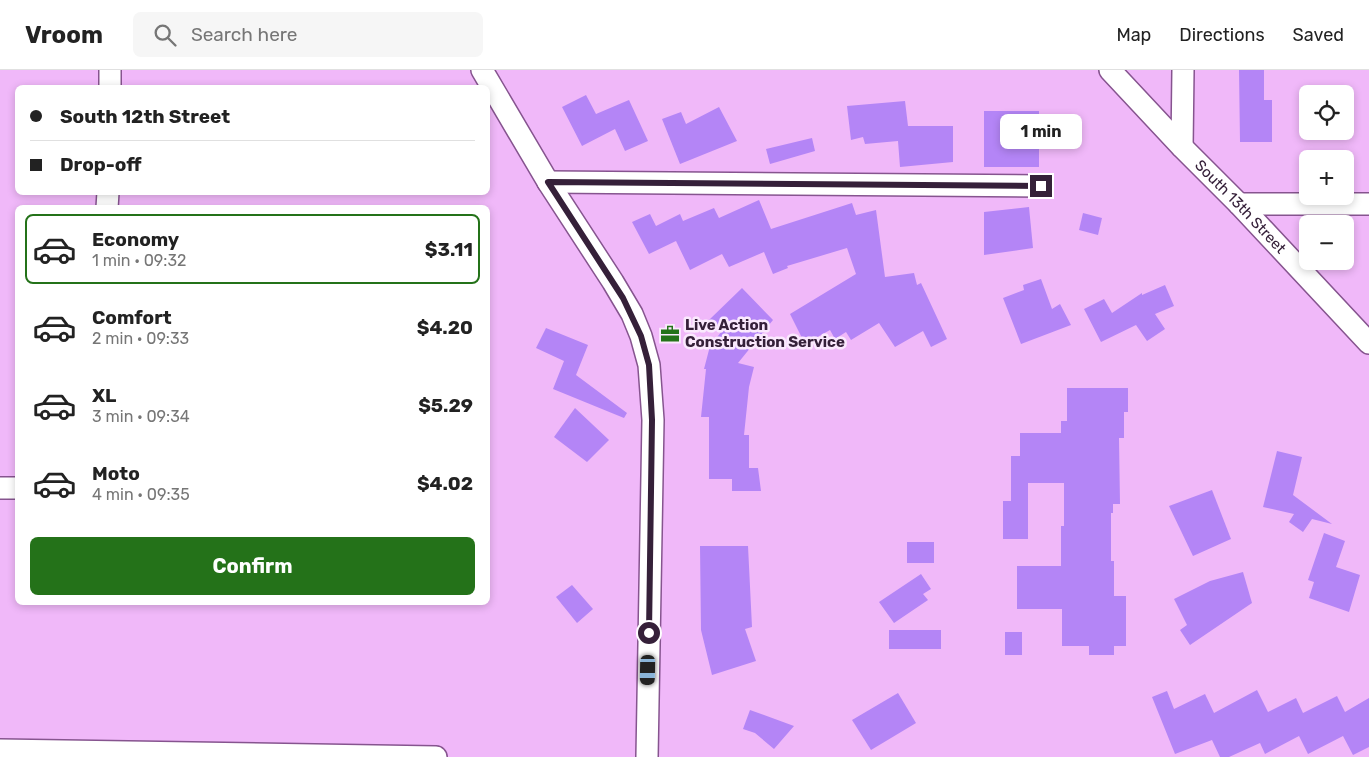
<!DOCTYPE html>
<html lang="en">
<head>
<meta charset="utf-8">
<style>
  :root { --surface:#fff; --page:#f6f6f6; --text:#222; --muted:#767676; --line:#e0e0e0; --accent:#247219 }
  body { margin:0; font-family:Rubik,sans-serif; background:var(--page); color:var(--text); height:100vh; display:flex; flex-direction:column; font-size:19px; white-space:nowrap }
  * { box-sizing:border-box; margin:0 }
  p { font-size:16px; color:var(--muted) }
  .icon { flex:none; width:28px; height:28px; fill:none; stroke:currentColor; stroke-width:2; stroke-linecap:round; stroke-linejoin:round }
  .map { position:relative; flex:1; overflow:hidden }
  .panel { position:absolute; left:15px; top:135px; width:475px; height:400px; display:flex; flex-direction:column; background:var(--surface); border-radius:8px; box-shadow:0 2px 8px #0003 }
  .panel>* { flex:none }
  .top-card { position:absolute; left:15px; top:15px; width:475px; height:110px; border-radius:8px; box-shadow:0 2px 8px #0003; display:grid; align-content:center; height:110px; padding:0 15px; background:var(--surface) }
  .buttons { position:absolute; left:1299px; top:15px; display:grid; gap:10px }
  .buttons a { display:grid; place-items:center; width:55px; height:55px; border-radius:8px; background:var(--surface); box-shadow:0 2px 8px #0003; font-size:25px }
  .end { position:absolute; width:22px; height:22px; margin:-11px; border:6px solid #352039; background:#fff; box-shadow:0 0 0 2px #fff }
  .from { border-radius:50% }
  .bubble { position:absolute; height:35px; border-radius:8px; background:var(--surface); box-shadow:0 2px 8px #0003; font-size:16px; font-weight:700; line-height:35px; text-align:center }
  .car { position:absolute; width:15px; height:30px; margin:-15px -8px; border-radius:6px; box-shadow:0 0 4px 1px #0007; background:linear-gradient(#222 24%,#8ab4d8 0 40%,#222 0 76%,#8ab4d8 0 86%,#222 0) }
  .top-card b { display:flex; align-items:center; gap:18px; height:48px; font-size:19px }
  .top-card b+b { border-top:1px solid var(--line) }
  .top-card i { width:12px; height:12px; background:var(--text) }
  ul { padding:9px 0 0; list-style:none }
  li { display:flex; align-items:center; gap:15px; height:70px; margin:0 10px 8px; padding:0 5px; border:2px solid transparent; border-radius:8px }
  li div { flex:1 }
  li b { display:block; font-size:19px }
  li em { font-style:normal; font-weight:700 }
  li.selected { border-color:var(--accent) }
  li>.icon { width:45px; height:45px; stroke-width:1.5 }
  .action { display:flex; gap:10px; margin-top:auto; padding:10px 15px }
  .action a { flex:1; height:58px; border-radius:8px; background:var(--accent); color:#fff; font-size:20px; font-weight:700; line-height:58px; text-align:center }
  header { display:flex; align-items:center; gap:30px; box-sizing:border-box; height:70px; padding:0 25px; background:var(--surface); border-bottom:1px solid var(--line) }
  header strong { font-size:24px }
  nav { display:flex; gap:28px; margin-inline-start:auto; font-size:18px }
  .search { width:350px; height:45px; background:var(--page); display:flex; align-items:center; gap:12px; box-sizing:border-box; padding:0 18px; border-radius:8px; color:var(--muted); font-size:19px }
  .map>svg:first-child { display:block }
  .building { fill:#b485f6 }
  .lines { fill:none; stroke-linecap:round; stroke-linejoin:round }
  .minor-casing { stroke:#86548f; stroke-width:24 }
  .minor { stroke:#fff; stroke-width:21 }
  .route { stroke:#352039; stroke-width:6 }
  .labels { text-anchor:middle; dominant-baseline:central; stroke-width:5; stroke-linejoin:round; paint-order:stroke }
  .street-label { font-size:15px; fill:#352039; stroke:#fae9fd }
  .poi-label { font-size:15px; font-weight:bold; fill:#352039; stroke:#fae9fd; text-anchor:start }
</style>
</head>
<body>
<header>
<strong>Vroom</strong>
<div class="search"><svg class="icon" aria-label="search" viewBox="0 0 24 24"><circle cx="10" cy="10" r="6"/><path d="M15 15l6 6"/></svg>Search here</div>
<nav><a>Map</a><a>Directions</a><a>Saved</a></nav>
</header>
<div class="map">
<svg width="1369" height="687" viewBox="0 0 1369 687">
  <rect width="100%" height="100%" fill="#f0b8f9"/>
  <!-- building -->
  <g class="building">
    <polygon points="1239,0 1264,0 1264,30 1272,30 1272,72 1240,72"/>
    <polygon points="586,25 596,44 629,30 648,71 625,81 615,59 582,76 562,37"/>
    <polygon points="905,31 908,56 953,56 953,92 900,97 898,71 865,74 863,67 851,70 847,36"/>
    <polygon points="719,37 737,71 680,94 662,49 681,42 686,54"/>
    <rect x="984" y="41" width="55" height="56"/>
    <polygon points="812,68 815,81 770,94 766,79"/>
    <polygon points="759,130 771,159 852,133 856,145 876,140 885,207 914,203 917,215 921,213 947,269 931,277 923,261 895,277 879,253 851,270 846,262 835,269 830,260 805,274 790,244 856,204 847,178 787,196 788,198 773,204 764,182 729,197 722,184 690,200 676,171 649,184 632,152 650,144 656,156 680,144 683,151 714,138 719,148"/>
    <polygon points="1029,137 1033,178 984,185 984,142"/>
    <polygon points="1083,143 1102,148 1098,165 1079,160"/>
    <polygon points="1041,209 1052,239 1060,234 1071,255 1021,274 1003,228 1024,220 1023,215"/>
    <polygon points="1165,215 1174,236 1155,244 1165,259 1147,271 1136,255 1101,272 1084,239 1104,229 1112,243 1142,223 1142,225"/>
    <polygon points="742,218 773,250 738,293 754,297 749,317 744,365 749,365 749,398 758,398 761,421 732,421 732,409 709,409 709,347 701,347 706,299 704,299 710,276 722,261 709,250"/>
    <polygon points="546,258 588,275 576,305 627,343 624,348 553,319 564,291 536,278"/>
    <polygon points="1067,318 1128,318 1128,342 1124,342 1124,368 1119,368 1120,434 1113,434 1113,443 1111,443 1111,491 1114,491 1114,526 1126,526 1126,576 1114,576 1114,585 1089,585 1089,576 1062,576 1062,539 1017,539 1017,496 1061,496 1061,456 1064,456 1064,413 1028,413 1028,469 1003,469 1003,431 1011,431 1011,386 1020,386 1020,363 1061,363 1061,351 1067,351"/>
    <polygon points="575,338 609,370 587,392 554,367"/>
    <polygon points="1277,381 1302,387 1293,425 1332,454 1312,449 1303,462 1289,452 1294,444 1263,437"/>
    <polygon points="1212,420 1231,469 1193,486 1169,436"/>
    <polygon points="1324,463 1345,471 1336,497 1360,505 1349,542 1309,528 1314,512 1308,510"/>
    <rect x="907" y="472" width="27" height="21"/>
    <polygon points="700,476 748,476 752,557 745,559 756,591 712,605 701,560"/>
    <polygon points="1243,502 1252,533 1190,575 1180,560 1187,555 1174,529 1210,511"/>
    <polygon points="921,504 931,519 923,524 928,530 894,553 879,532"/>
    <polygon points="572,515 593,539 577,553 556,527"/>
    <rect x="889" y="560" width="52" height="19"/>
    <rect x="1005" y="562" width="17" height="23"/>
    <polygon points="1257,620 1268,642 1296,628 1303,643 1337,626 1345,642 1369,628 1369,677 1353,685 1343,666 1308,684 1299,666 1265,684 1260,673 1229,687 1220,687 1212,670 1175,684 1152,627 1167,621 1174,639 1205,624 1214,643"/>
    <polygon points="898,623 916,653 871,680 852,650"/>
    <polygon points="750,640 794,656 774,679 755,663 743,659"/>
  </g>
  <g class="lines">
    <!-- minor casing -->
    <g class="minor-casing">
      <g id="minor">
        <polyline points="482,0 548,112 613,212 632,244 641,266 649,295 653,350 647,687"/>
        <path id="s1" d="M1110,0L1182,77L1239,134L1369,273"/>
        <polyline points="110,18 110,0"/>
        <polyline points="1182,77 1183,0"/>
        <polyline points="548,112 1041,116"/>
        <polyline points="1239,134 1369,134"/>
        <polyline points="107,138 108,122"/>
        <polyline points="0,418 18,418"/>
        <polyline points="0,680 436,687"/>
      </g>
    </g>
    <!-- minor -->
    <use href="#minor" class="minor"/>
  </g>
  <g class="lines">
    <!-- route -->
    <polyline class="route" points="649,563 652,350 649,295 641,266 623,228 548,112 1041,116"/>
  </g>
  <!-- icons -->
  <defs>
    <g id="office-bare" transform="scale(1.5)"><path d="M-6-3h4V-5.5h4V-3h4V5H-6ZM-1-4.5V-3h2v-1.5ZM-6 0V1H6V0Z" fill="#247219" stroke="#fae9fd" stroke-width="2.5" paint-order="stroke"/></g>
  </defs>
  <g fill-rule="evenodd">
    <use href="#office-bare" x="670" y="264"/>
  </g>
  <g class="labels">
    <!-- street labels -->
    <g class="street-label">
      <text stroke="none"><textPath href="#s1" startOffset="189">South 13th Street</textPath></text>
    </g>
    <!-- poi labels -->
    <g class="poi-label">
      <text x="685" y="255">Live Action<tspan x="685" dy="17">Construction Service</tspan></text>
    </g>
  </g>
</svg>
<div class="buttons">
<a><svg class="icon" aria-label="locate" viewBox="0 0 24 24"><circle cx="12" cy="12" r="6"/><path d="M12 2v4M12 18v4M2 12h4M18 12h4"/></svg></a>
<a>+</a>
<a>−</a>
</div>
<i class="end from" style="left:649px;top:563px"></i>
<i class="end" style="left:1041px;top:116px"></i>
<div class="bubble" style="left:1000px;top:44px;width:82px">1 min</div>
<i class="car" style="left:648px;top:600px;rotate:181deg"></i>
<div class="top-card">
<b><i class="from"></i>South 12th Street</b>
<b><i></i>Drop-off</b>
</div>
<section class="panel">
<ul>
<li class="selected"><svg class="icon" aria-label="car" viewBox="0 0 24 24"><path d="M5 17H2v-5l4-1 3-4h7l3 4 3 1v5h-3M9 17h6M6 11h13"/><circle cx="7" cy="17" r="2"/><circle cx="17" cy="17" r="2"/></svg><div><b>Economy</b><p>1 min · 09:32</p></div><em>$3.11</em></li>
<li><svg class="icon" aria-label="car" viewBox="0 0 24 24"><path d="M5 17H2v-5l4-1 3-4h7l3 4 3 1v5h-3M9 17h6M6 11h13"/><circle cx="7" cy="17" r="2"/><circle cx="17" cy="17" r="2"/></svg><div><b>Comfort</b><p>2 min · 09:33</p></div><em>$4.20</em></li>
<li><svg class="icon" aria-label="car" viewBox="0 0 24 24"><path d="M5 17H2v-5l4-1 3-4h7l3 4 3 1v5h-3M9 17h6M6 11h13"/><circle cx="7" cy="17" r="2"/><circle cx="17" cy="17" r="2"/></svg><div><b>XL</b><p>3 min · 09:34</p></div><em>$5.29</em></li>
<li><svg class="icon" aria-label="car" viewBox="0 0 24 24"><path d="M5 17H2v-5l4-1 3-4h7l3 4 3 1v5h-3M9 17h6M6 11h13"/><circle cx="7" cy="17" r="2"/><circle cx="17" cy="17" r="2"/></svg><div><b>Moto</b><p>4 min · 09:35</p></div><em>$4.02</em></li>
</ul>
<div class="action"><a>Confirm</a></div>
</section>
</div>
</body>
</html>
